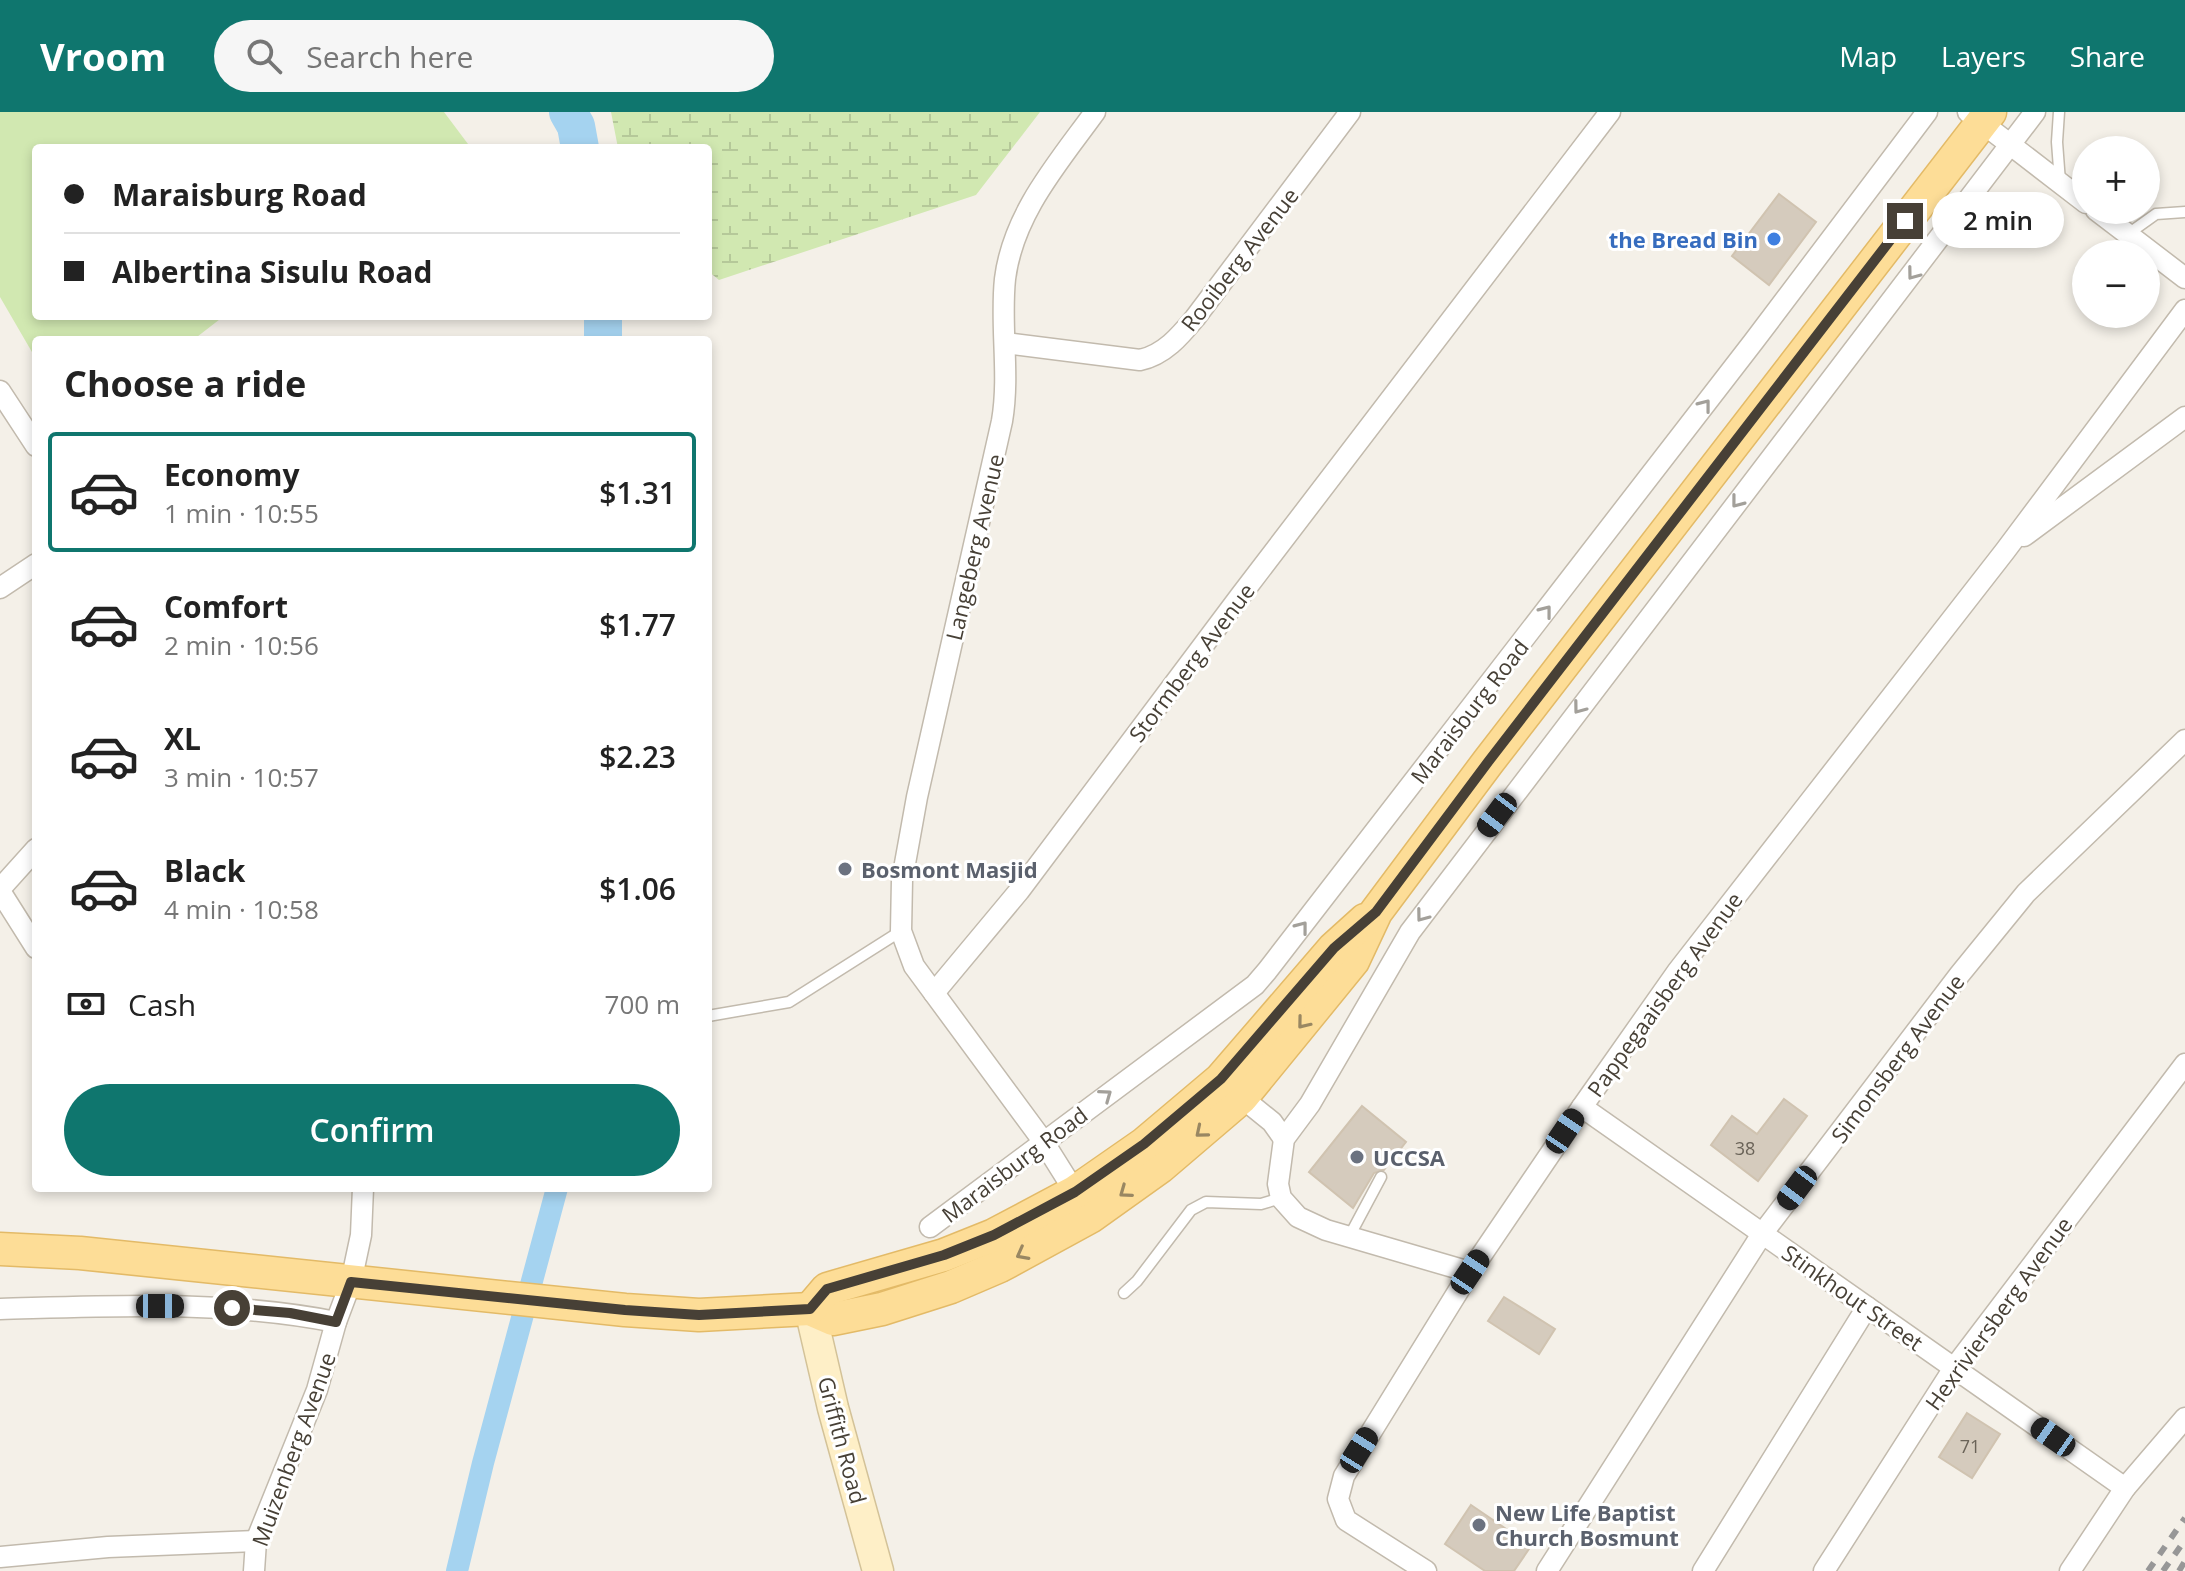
<!DOCTYPE html>
<html lang="en">
<head>
<meta charset="utf-8">
<style>
  :root { --surface:#fff; --page:#f6f6f6; --text:#222; --muted:#767676; --line:#e0e0e0; --accent:#0f766e }
  body { margin:0; font-family:"Open Sans",sans-serif; background:var(--page); color:var(--text); height:100vh; display:flex; flex-direction:column; font-size:30px; white-space:nowrap }
  * { box-sizing:border-box; margin:0 }
  p { font-size:26px; color:var(--muted) }
  .icon { flex:none; width:44px; height:44px; fill:none; stroke:currentColor; stroke-width:2; stroke-linecap:round; stroke-linejoin:round }
  .map { position:relative; flex:1; overflow:hidden }
  .details { position:absolute; left:32px; top:224px; width:680px; height:856px; display:flex; flex-direction:column; background:var(--surface); border-radius:8px; box-shadow:0 4px 12px #0003 }
  .details>* { flex:none }
  .hud { position:absolute; left:32px; top:32px; width:680px; height:176px; border-radius:8px; box-shadow:0 4px 12px #0003; display:grid; align-content:center; height:176px; padding:0 32px; background:var(--surface) }
  .tools { position:absolute; left:2072px; top:24px; display:grid; gap:16px }
  .tools a { display:grid; place-items:center; width:88px; height:88px; border-radius:50%; background:var(--surface); box-shadow:0 4px 12px #0003; font-size:40px }
  .end { position:absolute; width:36px; height:36px; margin:-18px; border:10px solid #474036; background:#fff; box-shadow:0 0 0 4px #fff }
  .from { border-radius:50% }
  .bubble { position:absolute; height:56px; border-radius:28px; background:var(--surface); box-shadow:0 4px 12px #0003; font-size:26px; font-weight:600; line-height:56px; text-align:center }
  .car { position:absolute; width:24px; height:48px; margin:-24px -12px; border-radius:10px; box-shadow:0 0 6px 2px #0007; background:linear-gradient(#222 24%,#8ab4d8 0 40%,#222 0 76%,#8ab4d8 0 86%,#222 0) }
  .hud b { display:flex; align-items:center; gap:28px; height:76px; font-size:30px }
  .hud b+b { border-top:2px solid var(--line) }
  .hud i { width:20px; height:20px; background:var(--text) }
  ul { padding:0; list-style:none }
  li { display:flex; align-items:center; gap:24px; height:120px; margin:0 16px 12px; padding:0 16px; border:4px solid transparent; border-radius:8px }
  li div { flex:1 }
  li b { display:block; font-size:30px }
  li em { font-style:normal; font-weight:600 }
  li.current { border-color:var(--accent) }
  li>.icon { width:72px; height:72px; stroke-width:1.5 }
  h2 { padding:0 32px; font-size:36px; line-height:96px }
  .pay { display:flex; align-items:center; gap:20px; height:88px; padding:0 32px; font-size:30px }
  .pay p { margin-inline-start:auto }
  .button { display:flex; gap:16px; margin-top:auto; padding:16px 32px }
  .button a { flex:1; height:92px; border-radius:48px; background:var(--accent); color:#fff; font-size:32px; font-weight:600; line-height:92px; text-align:center }
  header { display:flex; align-items:center; gap:48px; box-sizing:border-box; height:112px; padding:0 40px; background:var(--accent); color:#fff }
  header strong { font-size:38px }
  nav { display:flex; gap:44px; margin-inline-start:auto; font-size:28px }
  .search { width:560px; height:72px; background:var(--page); display:flex; align-items:center; gap:20px; box-sizing:border-box; padding:0 28px; border-radius:44px; color:var(--muted); font-size:30px }
  .map>svg:first-child { display:block }
  .wetland { fill:url(#wetland-marsh) }
  .pitch { fill:#d1e8b1 }
  .lines { fill:none; stroke-linecap:round; stroke-linejoin:round }
  .canal { stroke:#a5d3f0; stroke-width:22 }
  .river { stroke:#a5d3f0; stroke-width:38 }
  .building { fill:#d5cbbd; stroke:#d0c3b0; stroke-width:2 }
  .lane-casing { stroke:#c2baad; stroke-width:13 }
  .street-casing { stroke:#c2baad; stroke-width:23 }
  .secondary-casing { stroke:#d3c298; stroke-width:33 }
  .primary-casing { stroke:#e3ba67; stroke-width:35 }
  .lane { stroke:#fff; stroke-width:10 }
  .street { stroke:#fff; stroke-width:20 }
  .secondary { stroke:#feefc7; stroke-width:30 }
  .primary { stroke:#fddd97; stroke-width:32 }
  .rail { stroke:#979797; stroke-width:6; stroke-dasharray:10 10; stroke-linecap:butt }
  .oneway { stroke:#a3a09a }
  .oneway2 { stroke:#998762 }
  .route { stroke:#474036; stroke-width:10 }
  .shop-dot { fill:#3f7fe0; stroke:#fff; stroke-width:3 }
  .worship-dot { fill:#6b7280; stroke:#fff; stroke-width:3 }
  .labels { text-anchor:middle; dominant-baseline:central; stroke-width:6; stroke-linejoin:round; paint-order:stroke }
  .number-label { font-size:18px; fill:#6a6358 }
  .shop-label { font-size:22px; font-weight:bold; fill:#366cbe; stroke:#fff; text-anchor:end }
  .street-label { font-size:22px; fill:#474036; stroke:#fff }
  .worship-label { font-size:22px; font-weight:bold; fill:#5b616d; stroke:#fff; text-anchor:start }
</style>
</head>
<body>
<header>
<strong>Vroom</strong>
<div class="search"><svg class="icon" aria-label="search" viewBox="0 0 24 24"><circle cx="10" cy="10" r="6"/><path d="M15 15l6 6"/></svg>Search here</div>
<nav><a>Map</a><a>Layers</a><a>Share</a></nav>
</header>
<div class="map">
<svg width="2185" height="1459" viewBox="0 0 2185 1459">
  <defs>
    <pattern id="wetland-marsh" width="20" height="14" patternUnits="userSpaceOnUse" patternTransform="scale(2)"><rect width="20" height="14" fill="#d1e8b1"/><path d="M1 5h8M5 5V1M11 12h8M15 12V8" fill="none" stroke="#b5c899"/></pattern>
  </defs>
  <rect width="100%" height="100%" fill="#f4f0e8"/>
  <!-- wetland -->
  <polygon class="wetland" points="611,0 1040,0 976,83 719,168 708,159 708,36 618,36"/>
  <!-- pitch -->
  <polygon class="pitch" points="0,0 444,0 471,36 36,36 36,204 224,204 193,228 36,228 36,247 0,185"/>
  <g class="lines">
    <!-- canal -->
    <polyline class="canal" points="457,1459 483,1351 557,1076"/>
    <!-- river -->
    <g class="river">
      <polyline points="568,0 576,14 580,36"/>
      <polyline points="603,204 603,228"/>
    </g>
  </g>
  <!-- building -->
  <g class="building">
    <polygon points="1779,82 1816,110 1769,173 1732,144"/>
    <polygon points="1784,987 1807,1004 1758,1069 1711,1033 1732,1004 1757,1022"/>
    <polygon points="1362,994 1406,1030 1384,1058 1374,1061 1353,1096 1309,1060"/>
    <polygon points="1504,1185 1555,1217 1539,1242 1488,1209"/>
    <polygon points="1967,1301 2000,1322 1972,1366 1939,1345"/>
    <polygon points="1471,1393 1531,1434 1514,1459 1485,1459 1445,1432"/>
  </g>
  <g class="lines">
    <!-- lane casing -->
    <g class="lane-casing">
      <g id="lane">
        <polyline points="2059,0 2057,30 2060,70"/>
        <polyline points="2128,122 2156,102 2185,100"/>
        <polyline points="708,904 789,890 901,819"/>
        <polyline points="1349,1125 1381,1065"/>
        <polyline points="1124,1181 1137,1169 1191,1098 1206,1090 1261,1092 1281,1086"/>
      </g>
    </g>
    <!-- street casing -->
    <g class="street-casing">
      <g id="street">
        <polyline points="1968,0 2086,91"/>
        <polyline points="2096,98 2185,166"/>
        <path d="M1005,231L1140,248C1164,243 1180,224 1195,206L1350,0"/>
        <polyline points="0,279 36,334"/>
        <polyline points="2024,424 2185,305"/>
        <polyline points="0,476 36,452"/>
        <polyline points="0,777 36,737"/>
        <polyline points="0,779 36,836"/>
        <polyline points="934,881 1019,779 1241,483 1610,0"/>
        <polyline points="1235,980 1272,1010 1284,1027"/>
        <polyline points="1582,995 2125,1376"/>
        <path d="M1080,1088L1043,1029L914,854L901,819L902,768L917,685L1002,309C1010,262 1000,214 1005,167C1013,102 1058,51 1095,0"/>
        <polyline points="930,1115 1255,873 1267,859 1754,229 1927,0"/>
        <polyline points="1470,1160 1326,1118 1298,1105 1281,1086 1278,1072 1284,1027 1310,992 1410,820 2035,0"/>
        <path d="M0,1197C112,1194 226,1188 336,1210"/>
        <polyline points="0,1445 108,1435 256,1429"/>
        <polyline points="254,1459 256,1429 317,1278 336,1210 351,1170 361,1123 363,1076"/>
        <polyline points="1426,1459 1346,1408 1338,1387 1344,1364 1470,1160 1582,995 1677,860 2005,439 2185,198"/>
        <polyline points="1547,1459 1762,1122 1960,862 2026,781 2185,628"/>
        <polyline points="1703,1459 1867,1195"/>
        <polyline points="1824,1459 1954,1256 2185,952"/>
        <polyline points="2070,1459 2125,1376 2185,1306"/>
      </g>
    </g>
    <!-- secondary casing -->
    <g class="secondary-casing">
      <polyline id="secondary" points="810,1197 833,1296 878,1459"/>
    </g>
    <!-- primary casing -->
    <g class="primary-casing">
      <g id="primary">
        <polyline points="0,1137 80,1141 625,1198 699,1203 810,1197 833,1207 882,1197 951,1175 1000,1154 1090,1105 1160,1055 1242,985 1353,849 1376,800 1488,650 1990,0"/>
        <polyline points="810,1197 827,1177 944,1143 994,1123 1075,1080 1144,1032 1221,967 1334,836 1365,808"/>
      </g>
    </g>
    <!-- lane -->
    <use href="#lane" class="lane"/>
    <!-- street -->
    <use href="#street" class="street"/>
    <!-- secondary -->
    <use href="#secondary" class="secondary"/>
    <!-- primary -->
    <use href="#primary" class="primary"/>
    <!-- rail -->
    <g class="rail">
      <polyline points="2148,1459 2185,1406"/>
      <polyline points="2163,1459 2185,1428"/>
      <polyline points="2179,1459 2185,1449"/>
    </g>
  </g>
  <!-- one-way arrows -->
  <defs><path id="oneway-chevron" d="M-2-3.5L2.5 0L-2 3.5" fill="none" stroke-width="1.6" stroke-linecap="round" stroke-linejoin="round" transform="scale(2)"/></defs>
  <g class="oneway">
    <use href="#oneway-chevron" transform="translate(1913 162) rotate(127)"/>
    <use href="#oneway-chevron" transform="translate(1705 293) rotate(-52)"/>
    <use href="#oneway-chevron" transform="translate(1737 390) rotate(128)"/>
    <use href="#oneway-chevron" transform="translate(1546 499) rotate(-52)"/>
    <use href="#oneway-chevron" transform="translate(1579 596) rotate(127)"/>
    <use href="#oneway-chevron" transform="translate(1422 804) rotate(127)"/>
    <use href="#oneway-chevron" transform="translate(1302 815) rotate(-52)"/>
    <use href="#oneway-chevron" transform="translate(1106 983) rotate(-36)"/>
  </g>
  <g class="oneway2">
    <use href="#oneway-chevron" transform="translate(1303 911) rotate(129)"/>
    <use href="#oneway-chevron" transform="translate(1201 1020) rotate(140)"/>
    <use href="#oneway-chevron" transform="translate(1125 1080) rotate(144)"/>
    <use href="#oneway-chevron" transform="translate(1022 1142) rotate(152)"/>
  </g>
  <g class="lines">
    <!-- route -->
    <polyline class="route" points="232,1196 290,1201 336,1210 351,1170 625,1198 699,1203 810,1197 827,1177 944,1143 994,1123 1075,1080 1144,1032 1221,967 1334,836 1376,800 1488,650 1905,109"/>
  </g>
  <!-- markers -->
  <circle class="shop-dot" cx="1774" cy="127" r="8"/>
  <g class="worship-dot">
    <circle cx="845" cy="757" r="8"/>
    <circle cx="1357" cy="1045" r="8"/>
    <circle cx="1479" cy="1413" r="8"/>
  </g>
  <g class="labels">
    <!-- number labels -->
    <g class="number-label">
      <text x="1745" y="1036">38</text>
      <text x="1970" y="1334">71</text>
    </g>
    <!-- shop labels -->
    <g class="shop-label">
      <text x="1758" y="127">the Bread Bin</text>
    </g>
    <!-- street labels -->
    <g class="street-label">
      <text transform="translate(1239 147) rotate(-52)">Rooiberg Avenue</text>
      <text transform="translate(974 435) rotate(-77)">Langeberg Avenue</text>
      <text transform="translate(1191 550) rotate(-53)">Stormberg Avenue</text>
      <text transform="translate(1469 599) rotate(-52)">Maraisburg Road</text>
      <text transform="translate(1664 882) rotate(-54)">Pappegaaisberg Avenue</text>
      <text transform="translate(1897 946) rotate(-53)">Simonsberg Avenue</text>
      <text transform="translate(1014 1052) rotate(-37)">Maraisburg Road</text>
      <text transform="translate(1853 1185) rotate(35)">Stinkhout Street</text>
      <text transform="translate(1998 1201) rotate(-54)">Hexriviersberg Avenue</text>
      <text transform="translate(843 1328) rotate(75)">Griffith Road</text>
      <text transform="translate(293 1337) rotate(-70)">Muizenberg Avenue</text>
    </g>
    <!-- worship labels -->
    <g class="worship-label">
      <text x="861" y="757">Bosmont Masjid</text>
      <text x="1373" y="1045">UCCSA</text>
      <text x="1495" y="1400">New Life Baptist<tspan x="1495" dy="25">Church Bosmunt</tspan></text>
    </g>
  </g>
</svg>
<div class="tools">
<a>+</a>
<a>−</a>
</div>
<i class="end from" style="left:232px;top:1196px"></i>
<i class="end" style="left:1905px;top:109px"></i>
<div class="bubble" style="left:1932px;top:80px;width:132px">2 min</div>
<i class="car" style="left:1497px;top:703px;rotate:217deg"></i>
<i class="car" style="left:1565px;top:1019px;rotate:34deg"></i>
<i class="car" style="left:1797px;top:1076px;rotate:217deg"></i>
<i class="car" style="left:1470px;top:1160px;rotate:34deg"></i>
<i class="car" style="left:160px;top:1194px;rotate:90deg"></i>
<i class="car" style="left:2053px;top:1325px;rotate:305deg"></i>
<i class="car" style="left:1359px;top:1338px;rotate:32deg"></i>
<div class="hud">
<b><i class="from"></i>Maraisburg Road</b>
<b><i></i>Albertina Sisulu Road</b>
</div>
<section class="details">
<h2>Choose a ride</h2>
<ul>
<li class="current"><svg class="icon" aria-label="car" viewBox="0 0 24 24"><path d="M5 17H2v-5l4-1 3-4h7l3 4 3 1v5h-3M9 17h6M6 11h13"/><circle cx="7" cy="17" r="2"/><circle cx="17" cy="17" r="2"/></svg><div><b>Economy</b><p>1 min · 10:55</p></div><em>$1.31</em></li>
<li><svg class="icon" aria-label="car" viewBox="0 0 24 24"><path d="M5 17H2v-5l4-1 3-4h7l3 4 3 1v5h-3M9 17h6M6 11h13"/><circle cx="7" cy="17" r="2"/><circle cx="17" cy="17" r="2"/></svg><div><b>Comfort</b><p>2 min · 10:56</p></div><em>$1.77</em></li>
<li><svg class="icon" aria-label="car" viewBox="0 0 24 24"><path d="M5 17H2v-5l4-1 3-4h7l3 4 3 1v5h-3M9 17h6M6 11h13"/><circle cx="7" cy="17" r="2"/><circle cx="17" cy="17" r="2"/></svg><div><b>XL</b><p>3 min · 10:57</p></div><em>$2.23</em></li>
<li><svg class="icon" aria-label="car" viewBox="0 0 24 24"><path d="M5 17H2v-5l4-1 3-4h7l3 4 3 1v5h-3M9 17h6M6 11h13"/><circle cx="7" cy="17" r="2"/><circle cx="17" cy="17" r="2"/></svg><div><b>Black</b><p>4 min · 10:58</p></div><em>$1.06</em></li>
</ul>
<div class="pay"><svg class="icon" aria-label="cash" viewBox="0 0 24 24"><path d="M3 7h18v10H3z"/><circle cx="12" cy="12" r="2"/></svg>Cash<p>700 m</p></div>
<div class="button"><a>Confirm</a></div>
</section>
</div>
</body>
</html>
